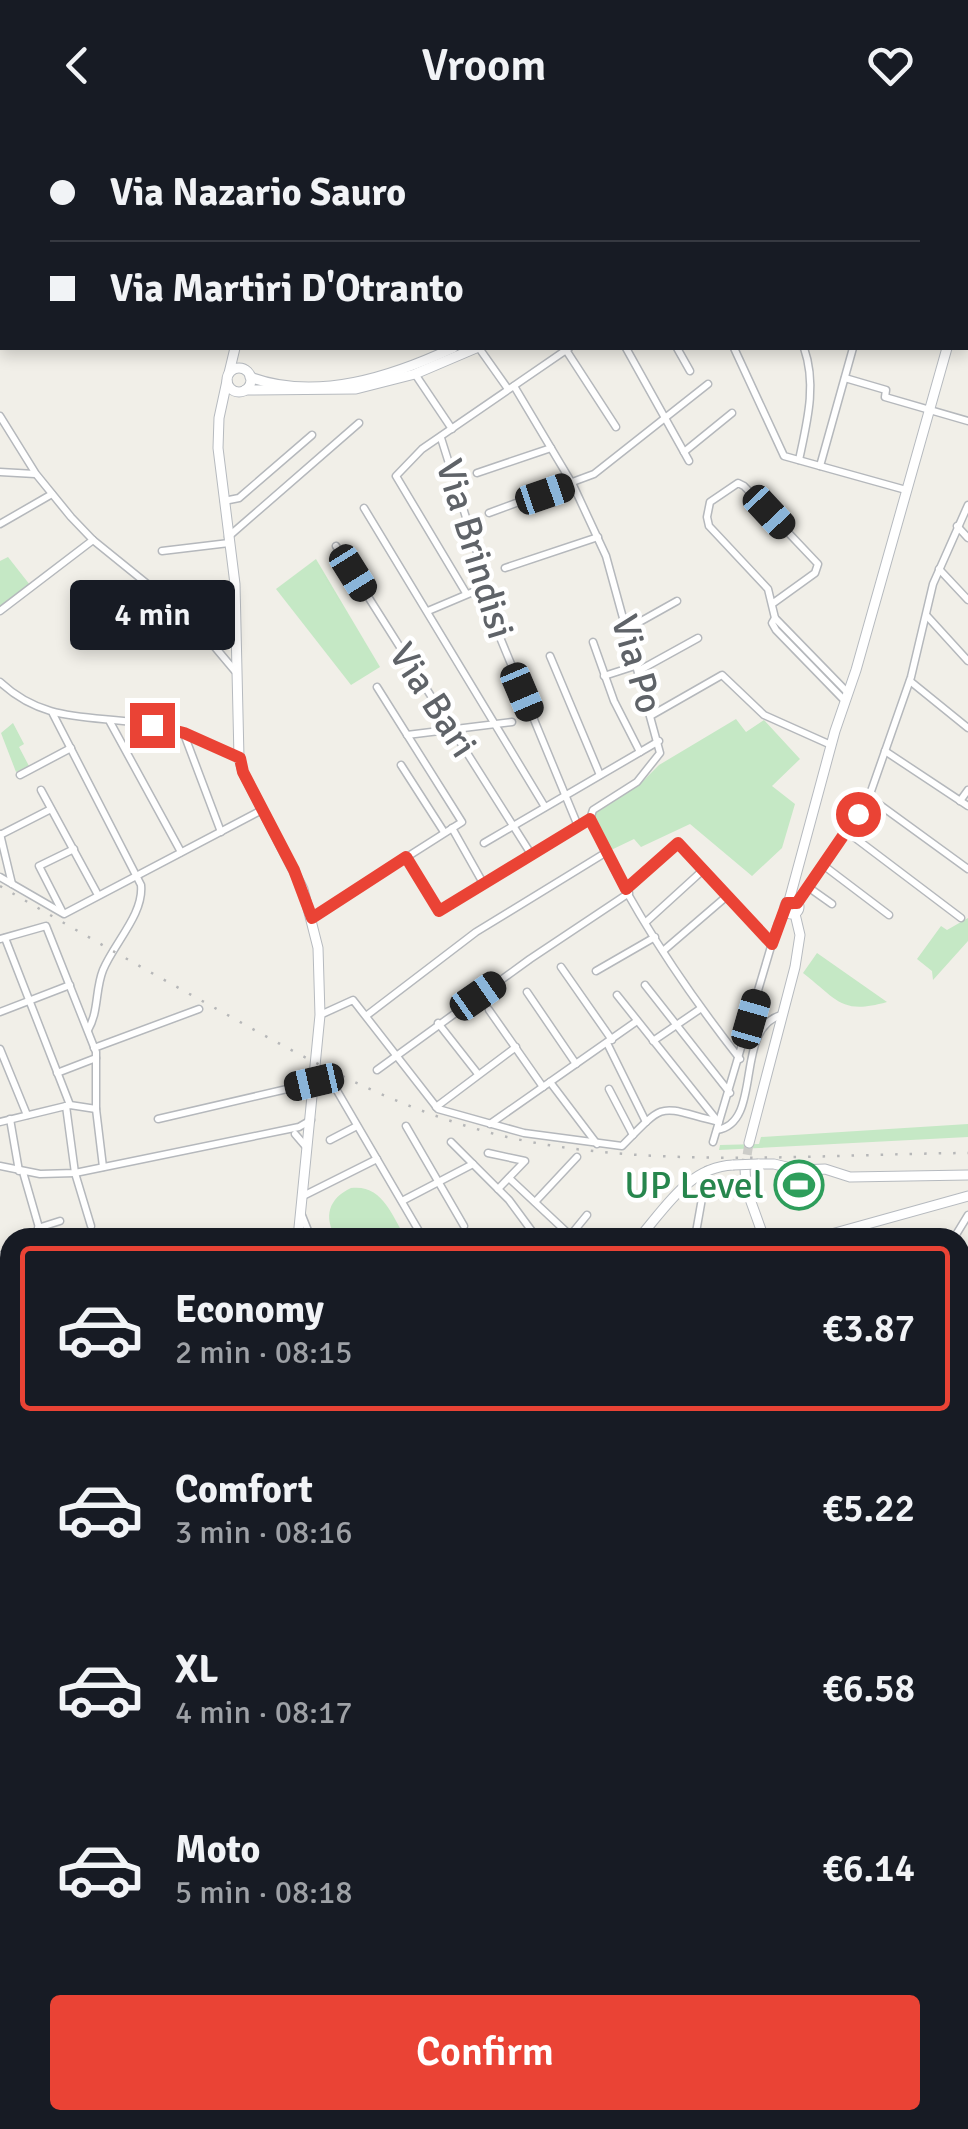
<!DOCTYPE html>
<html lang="en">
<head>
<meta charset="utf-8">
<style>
  :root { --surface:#171b24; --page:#242831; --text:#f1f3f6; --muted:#9ea1a6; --line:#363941; --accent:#ea4335 }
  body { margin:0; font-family:Signika,sans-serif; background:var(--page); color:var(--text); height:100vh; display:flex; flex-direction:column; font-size:38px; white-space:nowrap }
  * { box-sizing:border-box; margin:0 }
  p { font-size:32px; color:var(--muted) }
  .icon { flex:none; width:55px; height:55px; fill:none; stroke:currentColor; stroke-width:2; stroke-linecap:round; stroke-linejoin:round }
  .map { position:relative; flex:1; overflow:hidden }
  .details { position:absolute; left:0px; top:1098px; width:970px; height:902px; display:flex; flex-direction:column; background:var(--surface); border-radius:30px 30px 0 0; box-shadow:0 5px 15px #0003 }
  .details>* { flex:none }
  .banner { position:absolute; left:0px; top:0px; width:970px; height:220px; box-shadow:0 5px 15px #0003; display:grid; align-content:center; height:220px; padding:0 50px; background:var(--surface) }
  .end { position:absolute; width:45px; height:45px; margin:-22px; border:12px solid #ea4335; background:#fff; box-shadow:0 0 0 5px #fff }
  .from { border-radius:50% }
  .bubble { position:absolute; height:70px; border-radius:10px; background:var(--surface); box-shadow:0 5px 15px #0003; font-size:32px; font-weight:600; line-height:70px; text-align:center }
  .car { position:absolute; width:30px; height:60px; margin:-30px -15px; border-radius:12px; box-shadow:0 0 8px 2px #0007; background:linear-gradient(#222 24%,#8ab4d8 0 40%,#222 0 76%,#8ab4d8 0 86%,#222 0) }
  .banner b { display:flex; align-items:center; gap:35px; height:95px; font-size:38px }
  .banner b+b { border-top:2px solid var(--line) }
  .banner i { width:25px; height:25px; background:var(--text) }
  ul { padding:18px 0 0; list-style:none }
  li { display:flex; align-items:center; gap:30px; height:165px; margin:0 20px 15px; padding:0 30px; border:5px solid transparent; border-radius:10px }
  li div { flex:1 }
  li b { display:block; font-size:38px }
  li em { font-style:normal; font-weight:600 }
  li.selected { border-color:var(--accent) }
  li>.icon { width:90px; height:90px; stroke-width:1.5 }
  .button { display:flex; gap:20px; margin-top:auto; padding:20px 50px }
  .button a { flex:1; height:115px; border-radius:10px; background:var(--accent); color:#fff; font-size:40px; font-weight:600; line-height:115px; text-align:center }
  header { display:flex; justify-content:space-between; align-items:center; height:130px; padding:0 50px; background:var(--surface); font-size:45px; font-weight:600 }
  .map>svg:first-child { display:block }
  .green { fill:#c5e8c5 }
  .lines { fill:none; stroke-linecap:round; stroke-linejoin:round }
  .secondary-tunnel { stroke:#ccccc8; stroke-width:9; stroke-dasharray:9 4.5; stroke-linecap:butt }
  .street-casing { stroke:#b5b8bc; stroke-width:9 }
  .secondary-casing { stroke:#b6babf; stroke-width:11 }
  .street { stroke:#fff; stroke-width:6 }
  .secondary { stroke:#fff; stroke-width:9 }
  .rail { stroke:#b6b7b8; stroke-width:2.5; stroke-dasharray:2.5 12; stroke-linecap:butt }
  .secondary-bridge-casing { stroke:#b6babf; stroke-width:11; stroke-linecap:butt }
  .secondary-bridge { stroke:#fff; stroke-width:9 }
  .route { stroke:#ea4335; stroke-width:12 }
  .labels { text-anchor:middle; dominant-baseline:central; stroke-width:9; stroke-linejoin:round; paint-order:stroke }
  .street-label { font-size:38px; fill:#5f6368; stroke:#fff }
  .leisure-label { font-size:38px; fill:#27864d; stroke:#fff; text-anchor:end }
</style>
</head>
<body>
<header><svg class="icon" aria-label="back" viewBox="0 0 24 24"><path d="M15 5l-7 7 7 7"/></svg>Vroom<svg class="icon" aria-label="heart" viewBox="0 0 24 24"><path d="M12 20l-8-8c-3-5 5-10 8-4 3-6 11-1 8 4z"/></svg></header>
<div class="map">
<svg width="968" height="1999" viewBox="0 0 968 1999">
  <rect width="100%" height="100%" fill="#f1efe8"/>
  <!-- green -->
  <g class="green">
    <polygon points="8,427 30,455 0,478 0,431"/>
    <polygon points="316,429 380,537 351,555 276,459"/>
    <polygon points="736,589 746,602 764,590 800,629 772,656 795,674 782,718 752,746 690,694 641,717 634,709 609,721 593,687 594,682 639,655 659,635"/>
    <polygon points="13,593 24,614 19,617 29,636 16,642 1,603"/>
    <polygon points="968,788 968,811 933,850 932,841 917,829 941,796 947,800"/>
    <path d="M817,823L887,872C841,885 838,870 803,843Z"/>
    <polygon points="968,994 968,1007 719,1020 720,1015 759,1014 761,1007"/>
    <path d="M351,1058C382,1054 392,1085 405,1107H336C323,1087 329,1068 351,1058Z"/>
    <polygon points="738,1990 900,1990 911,1999 728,1999"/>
  </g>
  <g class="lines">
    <!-- secondary-tunnel -->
    <polyline class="secondary-tunnel" points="745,1038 749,1013"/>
    <!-- street casing -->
    <g class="street-casing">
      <g id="street">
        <polyline points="335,0 336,2"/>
        <polyline points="417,0 418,2"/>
        <polyline points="474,0 475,2"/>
        <polyline points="542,0 543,2"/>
        <polyline points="595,0 597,2"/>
        <polyline points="648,0 649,2"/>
        <polyline points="749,0 751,2"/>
        <polyline points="785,0 786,2"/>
        <polyline points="911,0 912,2"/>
        <polyline points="51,2 56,0"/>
        <polyline points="150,2 155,0"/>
        <polyline points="305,2 309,0"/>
        <polyline points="0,28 2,26"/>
        <polyline points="0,72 2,71"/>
        <polyline points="479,218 508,259"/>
        <polyline points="626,218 689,331"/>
        <polyline points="677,218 690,241"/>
        <polyline points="734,218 784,326 906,360"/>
        <polyline points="566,220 616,297"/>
        <polyline points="415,244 452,299"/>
        <polyline points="845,248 886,260 885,267 968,291"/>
        <polyline points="0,286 36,344 71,387 93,410 193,491 235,541"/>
        <polyline points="441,308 486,451 480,459 578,696"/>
        <polyline points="684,322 732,283"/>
        <path d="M799,330C807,292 817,255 804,218"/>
        <polyline points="820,336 853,218"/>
        <polyline points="0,342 35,344"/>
        <polyline points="477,343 551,318"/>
        <polyline points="224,371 239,368 312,305"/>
        <polyline points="364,378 545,677"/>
        <polyline points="489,383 594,344 708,254"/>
        <polyline points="0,394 52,364"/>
        <polyline points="957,396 968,408"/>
        <polyline points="228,407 359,293"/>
        <polyline points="336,416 531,724"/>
        <polyline points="162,421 229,413"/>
        <polyline points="505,438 598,407"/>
        <polyline points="939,439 968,470"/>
        <polyline points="466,463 396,346 422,319 569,218"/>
        <polyline points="772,474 815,443 818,434 744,356 738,353 710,372 707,387 709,396 768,459 775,488 848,563"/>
        <polyline points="0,481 93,410"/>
        <polyline points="428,481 480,459"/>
        <polyline points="927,486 968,531"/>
        <polyline points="775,488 772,493 776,500 845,571"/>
        <polyline points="627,499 677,471"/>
        <polyline points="593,512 614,571 640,622"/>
        <polyline points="550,526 600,645"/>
        <polyline points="640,540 698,508"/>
        <polyline points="604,546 638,535"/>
        <polyline points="910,551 968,598"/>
        <path d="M0,552C48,597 98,583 157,596C186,603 211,615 238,627"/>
        <path d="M53,584L141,755C144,784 114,813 103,840C95,860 99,881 88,900"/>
        <polyline points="652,585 722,545 764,585 831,615"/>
        <polyline points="110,592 181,722"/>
        <polyline points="184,604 221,702"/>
        <polyline points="407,605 512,592"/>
        <polyline points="885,621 968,676"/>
        <polyline points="401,635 444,702"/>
        <polyline points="20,645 71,618"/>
        <polyline points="41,660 98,765"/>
        <polyline points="869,667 968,739"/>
        <polyline points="960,671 968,660"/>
        <path d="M590,689C628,775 682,855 740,929"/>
        <polyline points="452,698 483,753"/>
        <polyline points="846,701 961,788"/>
        <polyline points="0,704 12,754"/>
        <polyline points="0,705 51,679"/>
        <polyline points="484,713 659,611"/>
        <polyline points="406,727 439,781 590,689 593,680 637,652 660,623 606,426 573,355 514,256"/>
        <polyline points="823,735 889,785"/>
        <polyline points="0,747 64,784 262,680"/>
        <polyline points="808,757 832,774"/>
        <polyline points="626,759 678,713 772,814"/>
        <polyline points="797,773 869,667 911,547 933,454 968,375"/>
        <polyline points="62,781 39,736 74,719"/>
        <polyline points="311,788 462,692 377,557"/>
        <polyline points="646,792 702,741"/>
        <polyline points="5,808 70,975"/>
        <polyline points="0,809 46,796 96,922 96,979 103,1037"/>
        <polyline points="663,821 727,766"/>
        <polyline points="561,837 612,910"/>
        <polyline points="596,841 655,807"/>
        <polyline points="645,855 730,963"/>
        <polyline points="527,862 576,934"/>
        <polyline points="617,865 716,989"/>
        <polyline points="489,880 543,957"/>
        <polyline points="0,882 70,855"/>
        <path d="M320,885L353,870L438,979L524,1003L622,1016C668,969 657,977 719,992"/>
        <polyline points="366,886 476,802 605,723"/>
        <polyline points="438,893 478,944"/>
        <polyline points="653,911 700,879"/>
        <polyline points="607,913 646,992"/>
        <polyline points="94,918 199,879"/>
        <polyline points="0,919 27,985"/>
        <polyline points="377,940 530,829 629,763"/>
        <polyline points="57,943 96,928"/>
        <polyline points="550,952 597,1014"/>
        <polyline points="338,953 336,959 423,1108"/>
        <polyline points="609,959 633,1005"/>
        <polyline points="66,976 75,1043 91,1096"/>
        <polyline points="436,977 516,917"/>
        <polyline points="10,989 19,1041"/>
        <polyline points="158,989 313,953"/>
        <polyline points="0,992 70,975 96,979"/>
        <polyline points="490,994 637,891"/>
        <polyline points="406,996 464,1096"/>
        <path d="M717,1000C764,993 733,899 781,885"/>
        <polyline points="295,1004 307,1018"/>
        <polyline points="330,1010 357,996"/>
        <polyline points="451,1012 509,1070 537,1108"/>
        <polyline points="713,1012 778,793 786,781"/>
        <polyline points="488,1023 525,1031 498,1059"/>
        <polyline points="0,1036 40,1044 75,1043 299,997 311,990"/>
        <polyline points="23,1042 42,1108"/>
        <polyline points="509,1048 573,1108"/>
        <polyline points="303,1066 377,1029"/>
        <polyline points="402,1071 473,1034"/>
        <polyline points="535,1072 577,1027"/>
        <polyline points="301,1083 311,1108"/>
        <polyline points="38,1098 60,1091"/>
        <polyline points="569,1107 587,1085"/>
        <polyline points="695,1108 707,1040"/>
        <polyline points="954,1108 968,1085"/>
        <polyline points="0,1125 10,1148"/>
        <polyline points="0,1263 10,1260"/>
        <polyline points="0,1297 10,1293"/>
        <polyline points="0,1324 10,1320"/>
        <polyline points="960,1482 968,1490"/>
        <polyline points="960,1526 968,1535"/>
        <polyline points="0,1568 10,1638"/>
        <polyline points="960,1640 968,1644"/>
        <polyline points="0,1794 10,1782"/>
        <polyline points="0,1852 10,1859"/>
        <polyline points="0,1900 10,1884"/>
        <polyline points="960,1941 965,1932"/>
        <polyline points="960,1977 968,1982"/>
        <polyline points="119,1990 131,1999"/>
        <polyline points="254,1990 266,1999"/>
        <polyline points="336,1990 348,1999"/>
        <polyline points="645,1990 652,1990"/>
        <polyline points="672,1990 674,1999"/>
        <polyline points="907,1990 918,1999"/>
        <polyline points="208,1999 215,1990"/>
        <polyline points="223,1999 237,1990"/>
        <polyline points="349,1999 355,1990"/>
        <polyline points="451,1999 455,1990"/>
        <polyline points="723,1999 734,1990"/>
        <polyline points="846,1999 847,1990"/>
        <polyline points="922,1999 928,1990"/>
      </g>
    </g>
    <!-- secondary casing -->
    <g class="secondary-casing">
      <g id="secondary">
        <polyline points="711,0 712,2"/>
        <polyline points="229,2 230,0"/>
        <polyline points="826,2 828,0"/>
        <polyline points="942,2 947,0"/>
        <polyline points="968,148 968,146"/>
        <circle cx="239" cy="250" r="12"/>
        <polyline points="229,243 235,218"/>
        <path d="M250,247C317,272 393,246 453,218"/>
        <polyline points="227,251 219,288 218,318 235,454 239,628 243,642 303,759 318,818 320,885 298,1108"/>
        <polyline points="245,260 356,259 415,244 476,218"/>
        <circle cx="792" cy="777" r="7"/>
        <polyline points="789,771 835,601 856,540 947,218"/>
        <polyline points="749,1013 795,837 800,805 795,784"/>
        <polyline points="758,1034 774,1034 799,1040 825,1039 850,1047 968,1045"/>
        <polyline points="745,1038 746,1058 764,1108"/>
        <path d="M639,1108C666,1077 689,1037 733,1035"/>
        <polyline points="817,1108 968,1066"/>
        <polyline points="0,1559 10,1555"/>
        <polyline points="558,1990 558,1999"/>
        <polyline points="11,1999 18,1990"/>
      </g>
    </g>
    <!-- street -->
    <use href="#street" class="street"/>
    <!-- secondary -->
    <use href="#secondary" class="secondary"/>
    <!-- rail -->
    <path class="rail" d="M0,756C74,799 149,842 224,883C315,934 405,983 507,1007C653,1040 819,1024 968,1023"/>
    <!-- secondary-bridge casing -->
    <g class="secondary-bridge-casing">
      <polyline id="secondary-bridge" points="733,1035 758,1034"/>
    </g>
    <!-- secondary-bridge -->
    <use href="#secondary-bridge" class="secondary-bridge"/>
  </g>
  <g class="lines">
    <!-- route -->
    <polyline class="route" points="152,595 184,603 240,628 243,642 294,740 312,788 406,727 439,781 590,689 626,759 678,713 772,814 787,773 797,773 858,684"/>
  </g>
  <!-- icons -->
  <defs>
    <g id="stadium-ring" transform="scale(2.5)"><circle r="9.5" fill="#fff" stroke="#2e9e5b" stroke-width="1.5"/><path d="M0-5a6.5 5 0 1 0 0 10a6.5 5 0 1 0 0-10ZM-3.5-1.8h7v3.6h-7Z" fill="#2e9e5b"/></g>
  </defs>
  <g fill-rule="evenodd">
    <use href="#stadium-ring" x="799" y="1055"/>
  </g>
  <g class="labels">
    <!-- street labels -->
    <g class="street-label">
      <text transform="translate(475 419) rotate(73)">Via Brindisi</text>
      <text transform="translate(637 534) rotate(74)">Via Po</text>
      <text transform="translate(433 570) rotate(57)">Via Bari</text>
    </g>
    <!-- leisure labels -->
    <g class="leisure-label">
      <text x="764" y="1055">UP Level</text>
    </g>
  </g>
</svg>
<i class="end from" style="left:858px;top:684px"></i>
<i class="end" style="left:152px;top:595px"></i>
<div class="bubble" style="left:70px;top:450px;width:165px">4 min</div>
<i class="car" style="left:545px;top:364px;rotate:71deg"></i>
<i class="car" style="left:769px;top:382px;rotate:137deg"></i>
<i class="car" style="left:353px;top:443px;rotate:148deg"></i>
<i class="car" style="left:522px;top:562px;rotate:157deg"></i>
<i class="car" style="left:478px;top:866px;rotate:55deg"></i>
<i class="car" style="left:751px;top:889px;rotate:16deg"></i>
<i class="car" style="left:314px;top:952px;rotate:257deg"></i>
<div class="banner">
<b><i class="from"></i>Via Nazario Sauro</b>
<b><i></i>Via Martiri D'Otranto</b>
</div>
<section class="details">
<ul>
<li class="selected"><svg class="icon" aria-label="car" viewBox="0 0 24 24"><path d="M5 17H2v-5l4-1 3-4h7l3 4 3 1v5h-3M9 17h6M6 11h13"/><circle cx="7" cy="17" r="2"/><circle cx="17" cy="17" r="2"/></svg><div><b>Economy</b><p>2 min · 08:15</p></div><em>€3.87</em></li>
<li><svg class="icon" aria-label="car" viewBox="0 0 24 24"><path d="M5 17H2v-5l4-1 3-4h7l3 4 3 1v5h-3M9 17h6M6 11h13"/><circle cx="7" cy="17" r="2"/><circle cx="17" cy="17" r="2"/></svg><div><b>Comfort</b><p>3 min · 08:16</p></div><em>€5.22</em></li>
<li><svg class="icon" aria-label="car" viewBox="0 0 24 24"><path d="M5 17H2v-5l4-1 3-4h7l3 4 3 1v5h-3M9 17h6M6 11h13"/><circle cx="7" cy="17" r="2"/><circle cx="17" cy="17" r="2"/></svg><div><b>XL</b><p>4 min · 08:17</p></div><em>€6.58</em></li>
<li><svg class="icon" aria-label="car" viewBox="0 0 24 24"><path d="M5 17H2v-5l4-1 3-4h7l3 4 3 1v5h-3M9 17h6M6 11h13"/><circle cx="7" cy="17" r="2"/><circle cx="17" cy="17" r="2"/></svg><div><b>Moto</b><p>5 min · 08:18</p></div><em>€6.14</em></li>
</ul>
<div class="button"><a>Confirm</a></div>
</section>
</div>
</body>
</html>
